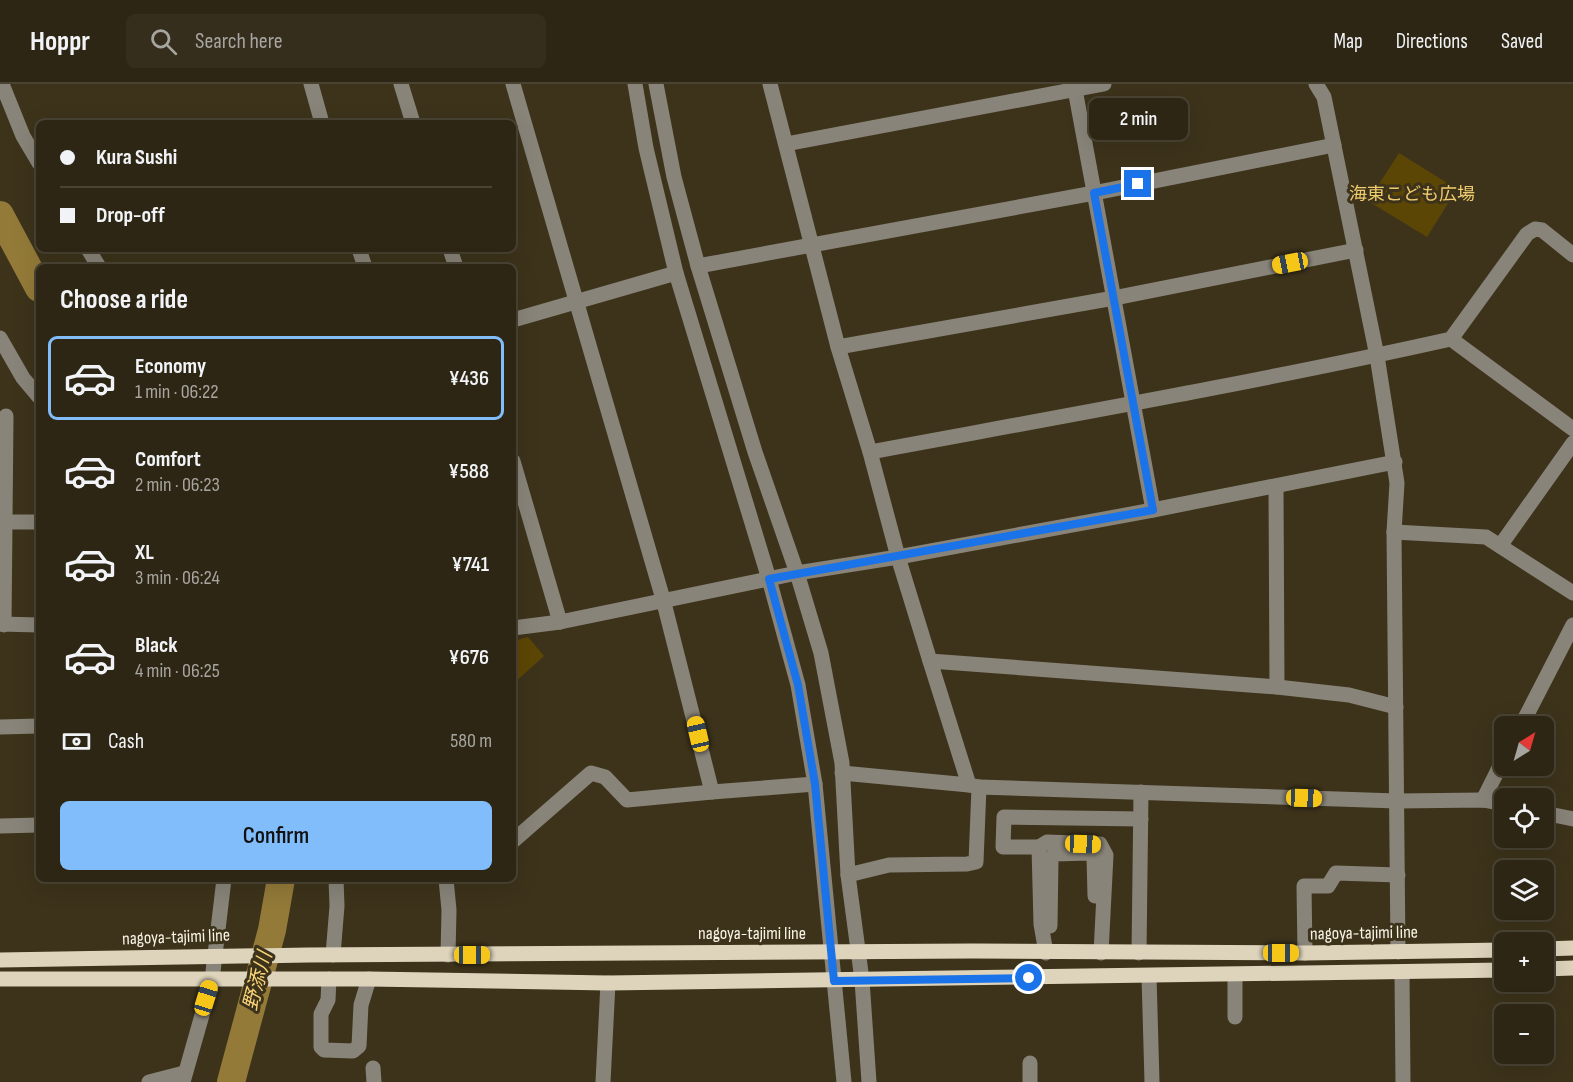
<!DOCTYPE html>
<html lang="en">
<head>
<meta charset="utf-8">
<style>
  :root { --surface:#2e2614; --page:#362e1d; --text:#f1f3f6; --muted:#a7a5a0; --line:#494334; --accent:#80bdfa }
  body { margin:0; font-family:"Sofia Sans Condensed","Noto Sans JP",sans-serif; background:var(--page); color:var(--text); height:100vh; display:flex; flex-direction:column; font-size:22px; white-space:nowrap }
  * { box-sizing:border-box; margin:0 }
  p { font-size:20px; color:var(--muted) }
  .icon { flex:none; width:33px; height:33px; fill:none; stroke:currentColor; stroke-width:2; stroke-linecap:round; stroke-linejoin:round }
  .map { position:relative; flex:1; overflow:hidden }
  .panel { position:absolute; left:36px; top:180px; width:480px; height:618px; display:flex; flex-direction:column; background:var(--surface); border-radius:9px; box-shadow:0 6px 24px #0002,0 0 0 2px var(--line) }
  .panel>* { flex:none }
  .banner { position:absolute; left:36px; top:36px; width:480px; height:132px; border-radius:9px; box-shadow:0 6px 24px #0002,0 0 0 2px var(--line); display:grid; align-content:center; height:132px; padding:0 24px; background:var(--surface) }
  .needle { width:39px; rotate:37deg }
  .fabs { position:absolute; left:1494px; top:632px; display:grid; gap:12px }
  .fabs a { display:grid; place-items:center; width:60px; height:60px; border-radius:9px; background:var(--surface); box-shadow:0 6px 24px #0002,0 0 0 2px var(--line); font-size:30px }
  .end { position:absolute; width:27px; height:27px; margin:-14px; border:8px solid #1a73e8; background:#fff; box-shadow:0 0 0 3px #fff }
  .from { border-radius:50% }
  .bubble { position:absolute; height:42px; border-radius:9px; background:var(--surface); box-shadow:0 6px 24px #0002,0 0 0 2px var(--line); font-size:20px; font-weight:600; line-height:42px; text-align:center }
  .car { position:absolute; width:18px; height:36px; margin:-18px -9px; border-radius:8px; box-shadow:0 0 4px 2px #0007; background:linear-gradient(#f5c518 24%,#345 0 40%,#f5c518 0 76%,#345 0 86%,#f5c518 0) }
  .banner b { display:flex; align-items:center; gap:21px; height:57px; font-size:22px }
  .banner b+b { border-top:2px solid var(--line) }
  .banner i { width:15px; height:15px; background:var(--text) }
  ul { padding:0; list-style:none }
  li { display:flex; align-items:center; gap:18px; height:84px; margin:0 12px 9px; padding:0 12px; border:3px solid transparent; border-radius:9px }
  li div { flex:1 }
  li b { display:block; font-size:22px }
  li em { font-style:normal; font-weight:600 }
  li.selected { border-color:var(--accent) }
  li>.icon { width:54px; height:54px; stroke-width:1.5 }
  h2 { padding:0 24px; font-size:27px; line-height:72px }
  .pay { display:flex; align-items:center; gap:15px; height:66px; padding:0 24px; font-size:22px }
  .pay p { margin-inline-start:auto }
  .cta { display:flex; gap:12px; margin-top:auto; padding:12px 24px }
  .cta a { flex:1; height:69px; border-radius:9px; background:var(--accent); color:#111; font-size:24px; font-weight:600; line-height:69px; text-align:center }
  header { display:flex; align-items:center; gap:36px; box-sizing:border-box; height:84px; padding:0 30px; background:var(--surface); border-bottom:2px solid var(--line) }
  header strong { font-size:28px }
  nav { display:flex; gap:33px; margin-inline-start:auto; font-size:21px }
  .search { width:420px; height:54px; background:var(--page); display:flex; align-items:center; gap:15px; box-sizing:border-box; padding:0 21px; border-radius:9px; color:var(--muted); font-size:22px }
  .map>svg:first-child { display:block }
  .green { fill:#5c4605 }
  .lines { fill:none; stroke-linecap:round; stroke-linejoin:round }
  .river { stroke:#937a39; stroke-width:28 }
  .minor { stroke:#898479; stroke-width:15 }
  .major { stroke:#ded4bc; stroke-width:15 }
  .route { stroke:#1a73e8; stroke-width:8 }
  .labels { text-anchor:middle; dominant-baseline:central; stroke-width:6; stroke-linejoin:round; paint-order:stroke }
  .park-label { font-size:18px; fill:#efcb6f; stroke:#3d331b }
  .street-label { font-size:18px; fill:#f9f3e5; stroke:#3d331b }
  .water-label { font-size:20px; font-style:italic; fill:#f8d377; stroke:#3d331b }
</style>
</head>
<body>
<header>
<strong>Hoppr</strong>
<div class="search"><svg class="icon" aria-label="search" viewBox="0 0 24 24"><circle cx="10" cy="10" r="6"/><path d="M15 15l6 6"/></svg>Search here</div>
<nav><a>Map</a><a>Directions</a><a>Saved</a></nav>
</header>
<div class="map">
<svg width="1573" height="998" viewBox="0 0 1573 998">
  <rect width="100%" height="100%" fill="#3d331b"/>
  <!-- green -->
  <g class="green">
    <polygon points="1399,69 1457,105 1427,153 1368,117"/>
    <polygon points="528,553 544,572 513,600 513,560 520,555"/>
  </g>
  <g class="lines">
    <!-- river -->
    <g class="river">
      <polyline points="0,131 39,204"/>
      <polyline points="231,998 272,846 281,795"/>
    </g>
    <!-- minor -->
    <g class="minor">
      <polyline points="2,0 23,52 39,79"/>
      <polyline points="311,0 322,39"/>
      <polyline points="401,0 413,39"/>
      <polyline points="513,0 663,515 712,708 815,700"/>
      <polyline points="635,0 646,64 676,189 769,495 798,601 815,700 844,998"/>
      <polyline points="656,0 674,93 698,182 755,368 797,489 821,569 842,679 848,791 862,896 869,998"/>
      <polyline points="770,0 838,263 870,368 898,473 930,577 1277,603 1349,611 1396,623"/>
      <polyline points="1074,0 1153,426"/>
      <polyline points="1316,0 1324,13 1377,272 1397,399 1394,448 1398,868"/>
      <polyline points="786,60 1104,0"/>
      <polyline points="88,165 99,183"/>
      <polyline points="359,165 365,183"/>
      <polyline points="450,165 456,183"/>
      <polyline points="698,182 1094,109 1334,61"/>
      <polyline points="513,236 676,189"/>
      <polyline points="0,254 23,294 39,313"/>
      <polyline points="1451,255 1573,345"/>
      <polyline points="838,263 1114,214 1356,166"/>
      <path d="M870,368C1064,332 1258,298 1451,255L1527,150L1535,145L1542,146L1573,171"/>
      <polyline points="513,377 560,538"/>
      <polyline points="1276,403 1277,603"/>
      <polyline points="0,438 39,438"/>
      <polyline points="1394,448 1486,453 1573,509"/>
      <polyline points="1500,462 1573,359"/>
      <polyline points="0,540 39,541"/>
      <polyline points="4,541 6,332"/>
      <polyline points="513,544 560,538 797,489 898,473 1153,426 1395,378"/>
      <polyline points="930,577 969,701 979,703 1397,717 1483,716 1504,720"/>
      <polyline points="1521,642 1573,541"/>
      <polyline points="0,643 39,642"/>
      <polyline points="842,689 969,701"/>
      <polyline points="1483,716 1504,674"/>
      <polyline points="1544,729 1573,735"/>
      <polyline points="0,742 39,741"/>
      <polyline points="513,757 591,689 605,693 627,716 712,708"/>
      <polyline points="1039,763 1003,763 1004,733 1141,735"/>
      <polyline points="848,791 889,781 967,780 976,778 979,703"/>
      <polyline points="446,795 449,826 448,871"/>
      <polyline points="1050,842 1051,775 1054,770 1089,769 1094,773 1095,812"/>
      <polyline points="1046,869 1041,840 1039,763 1047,758 1100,760 1106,771 1101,869"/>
      <polyline points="1139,869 1141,708"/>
      <polyline points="1305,869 1304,802 1328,802 1336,789 1398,791"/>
      <polyline points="333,871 337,822 336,795"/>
      <polyline points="1402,889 1403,998"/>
      <polyline points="1235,891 1235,933"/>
      <polyline points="1149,892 1152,998"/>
      <polyline points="329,895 328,916 321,930 321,963 324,966 353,967 359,962 361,921 369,895"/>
      <polyline points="373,984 374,998"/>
      <polyline points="149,998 184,989"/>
      <polyline points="183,998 212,896 224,795"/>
      <polyline points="603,998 608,899"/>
      <polyline points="1030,998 1030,979"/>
    </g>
    <!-- major -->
    <g class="major">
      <polyline points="1544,865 1573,864"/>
      <polyline points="0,876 308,871 973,867 1305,869 1504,866"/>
      <polyline points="1544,885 1573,884"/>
      <polyline points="0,895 369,895 608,899 1504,886"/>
    </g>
  </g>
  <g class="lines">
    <!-- route -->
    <polyline class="route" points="1029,894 834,897 815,700 798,601 769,495 1153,426 1094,109 1138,100"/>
  </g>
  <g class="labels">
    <!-- park labels -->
    <g class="park-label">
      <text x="1412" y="110">海東こども広場</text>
    </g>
    <!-- street labels -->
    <g class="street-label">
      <text x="752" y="849">nagoya-tajimi line</text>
      <text transform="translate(1364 849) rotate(-1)">nagoya-tajimi line</text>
      <text transform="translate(176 853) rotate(-2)">nagoya-tajimi line</text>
    </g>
    <!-- water labels -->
    <g class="water-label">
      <text transform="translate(258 897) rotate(-75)">野添川</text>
    </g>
  </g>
</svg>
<div class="fabs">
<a><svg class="needle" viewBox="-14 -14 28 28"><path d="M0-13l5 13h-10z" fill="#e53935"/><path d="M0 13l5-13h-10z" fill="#a7a5a0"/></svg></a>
<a><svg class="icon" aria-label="locate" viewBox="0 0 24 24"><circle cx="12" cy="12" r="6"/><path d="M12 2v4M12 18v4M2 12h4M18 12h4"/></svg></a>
<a><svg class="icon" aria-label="layers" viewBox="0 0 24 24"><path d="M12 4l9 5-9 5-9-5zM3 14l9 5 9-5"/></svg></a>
<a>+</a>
<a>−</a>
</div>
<i class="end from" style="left:1029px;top:894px"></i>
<i class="end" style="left:1138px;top:100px"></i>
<div class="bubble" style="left:1089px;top:14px;width:99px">2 min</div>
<i class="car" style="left:1290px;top:179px;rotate:259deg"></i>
<i class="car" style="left:698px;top:650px;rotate:347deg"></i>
<i class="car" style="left:1304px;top:714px;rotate:92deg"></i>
<i class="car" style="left:1083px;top:760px;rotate:92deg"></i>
<i class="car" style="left:1281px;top:869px;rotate:90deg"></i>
<i class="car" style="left:472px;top:871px;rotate:90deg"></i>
<i class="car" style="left:206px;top:914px;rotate:17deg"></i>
<div class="banner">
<b><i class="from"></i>Kura Sushi</b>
<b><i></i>Drop-off</b>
</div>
<section class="panel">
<h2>Choose a ride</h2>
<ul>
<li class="selected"><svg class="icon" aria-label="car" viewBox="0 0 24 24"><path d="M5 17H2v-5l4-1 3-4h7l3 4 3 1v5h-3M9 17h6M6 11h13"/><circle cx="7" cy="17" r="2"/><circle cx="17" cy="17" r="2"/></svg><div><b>Economy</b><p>1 min · 06:22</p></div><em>¥436</em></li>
<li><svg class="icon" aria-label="car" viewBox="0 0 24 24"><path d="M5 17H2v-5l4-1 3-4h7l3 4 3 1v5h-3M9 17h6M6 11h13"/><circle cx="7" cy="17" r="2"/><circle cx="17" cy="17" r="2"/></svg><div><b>Comfort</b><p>2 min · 06:23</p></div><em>¥588</em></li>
<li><svg class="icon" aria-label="car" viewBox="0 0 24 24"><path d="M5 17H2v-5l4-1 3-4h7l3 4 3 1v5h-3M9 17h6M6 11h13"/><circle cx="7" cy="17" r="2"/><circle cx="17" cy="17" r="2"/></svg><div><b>XL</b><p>3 min · 06:24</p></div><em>¥741</em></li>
<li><svg class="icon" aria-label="car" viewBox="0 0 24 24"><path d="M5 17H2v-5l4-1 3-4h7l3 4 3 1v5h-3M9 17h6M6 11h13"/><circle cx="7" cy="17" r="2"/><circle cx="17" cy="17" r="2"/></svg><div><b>Black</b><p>4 min · 06:25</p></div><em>¥676</em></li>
</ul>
<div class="pay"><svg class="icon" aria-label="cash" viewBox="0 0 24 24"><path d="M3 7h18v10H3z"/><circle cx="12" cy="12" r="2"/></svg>Cash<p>580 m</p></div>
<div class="cta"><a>Confirm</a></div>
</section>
</div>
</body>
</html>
